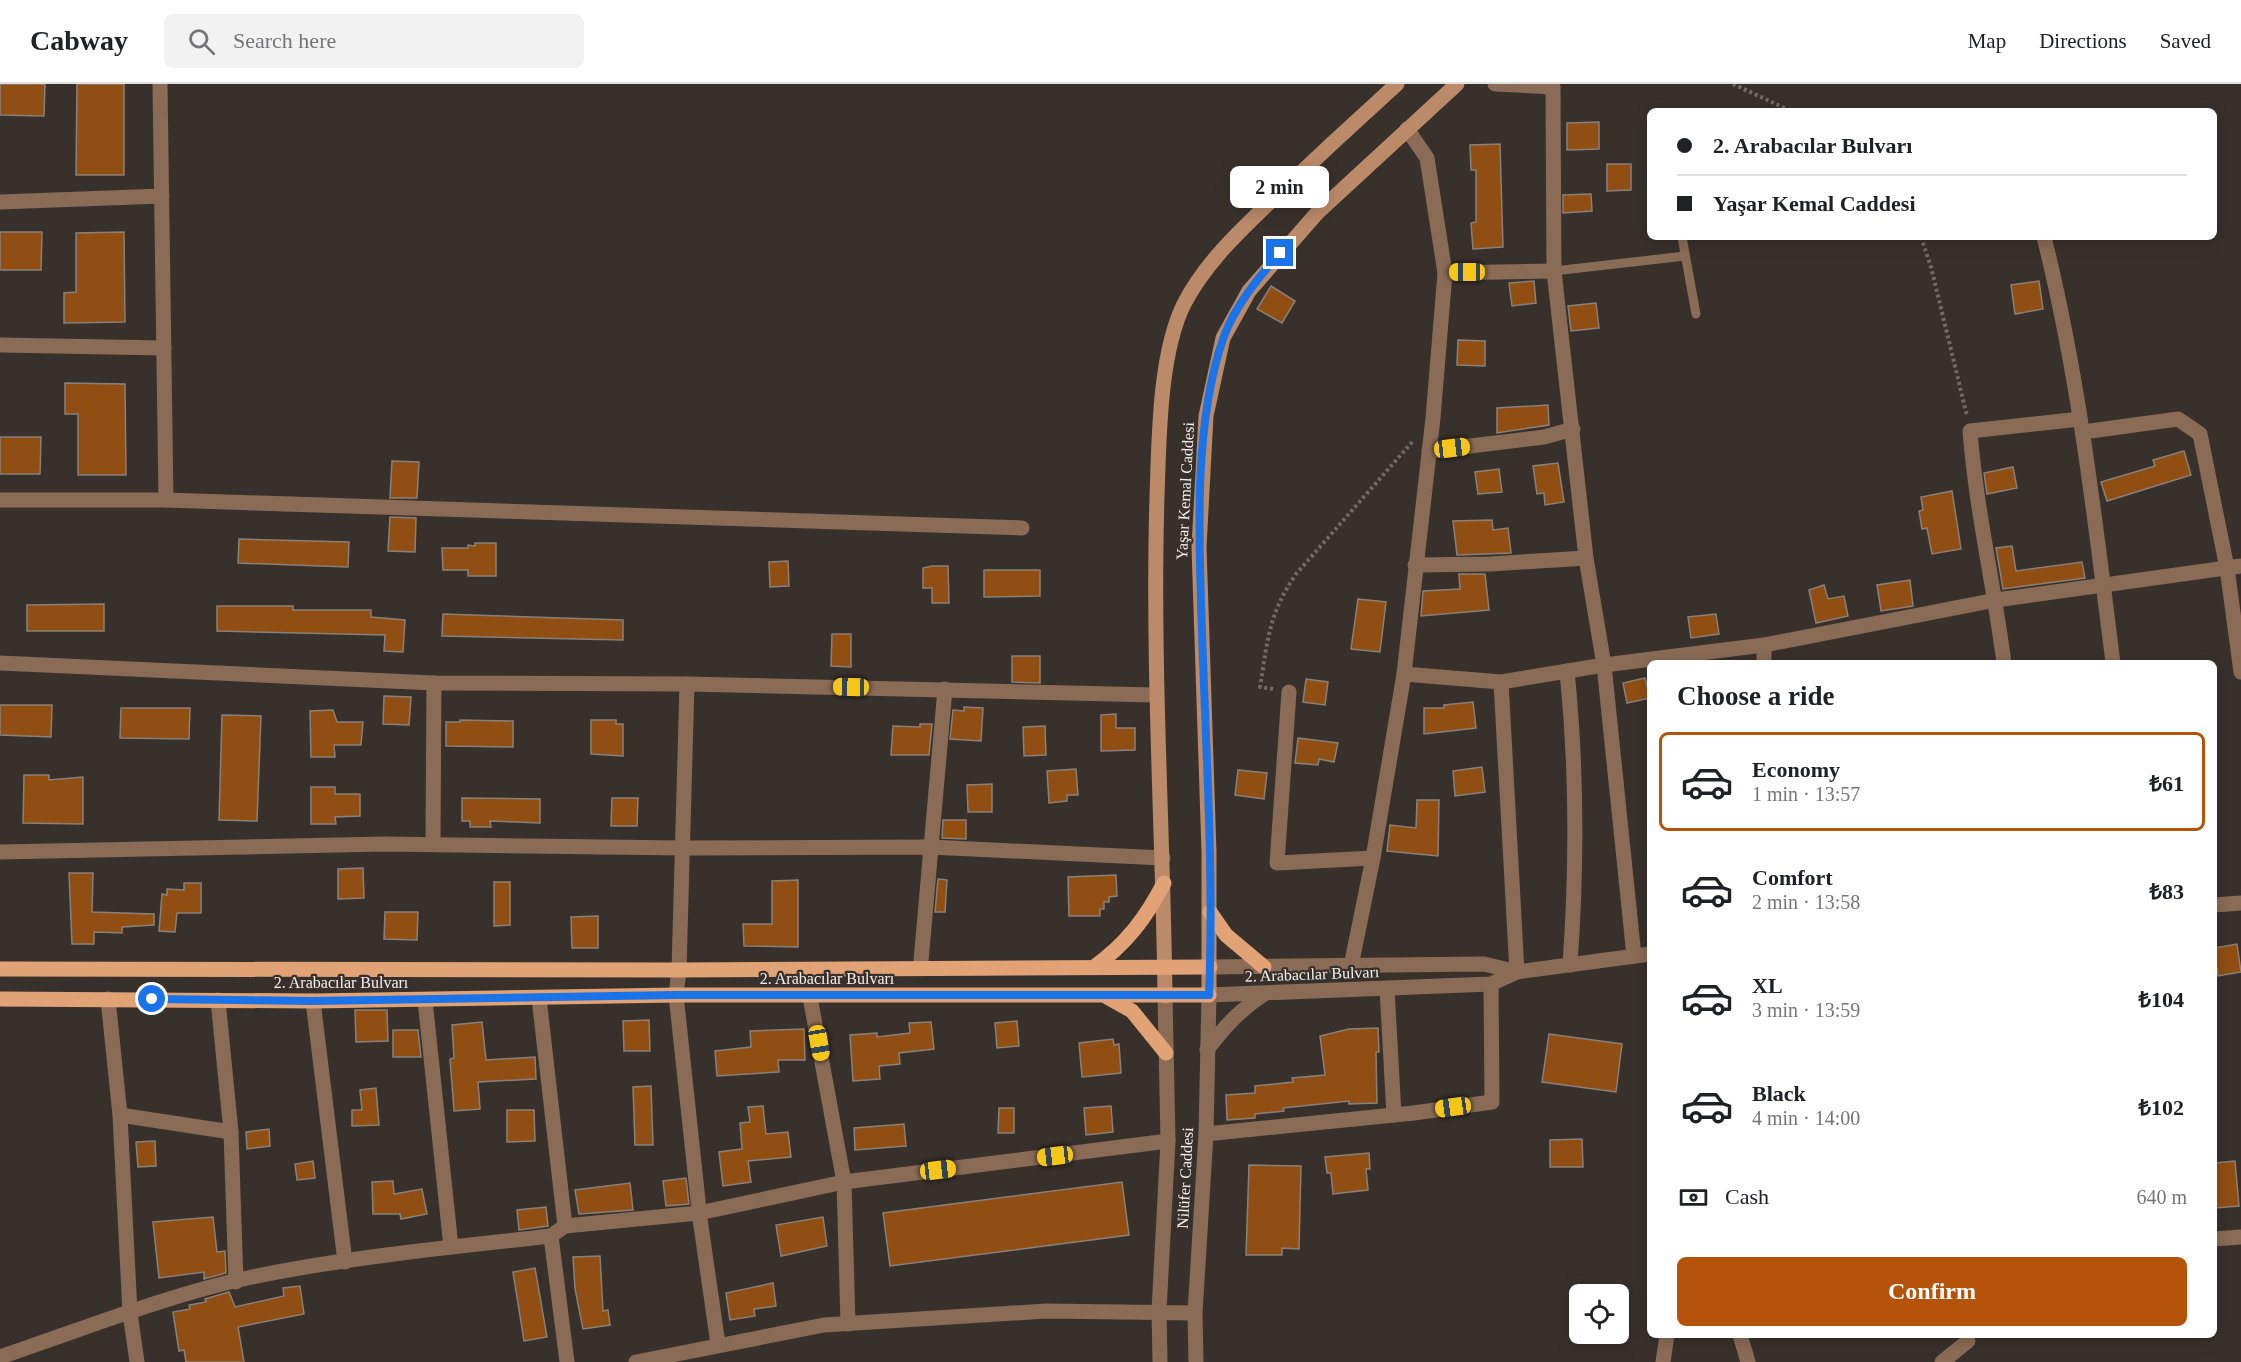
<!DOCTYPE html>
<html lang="en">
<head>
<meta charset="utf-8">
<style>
  :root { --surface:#fff; --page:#f2f2f2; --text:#202124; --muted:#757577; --line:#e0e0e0; --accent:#b45309 }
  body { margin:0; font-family:Georgia,serif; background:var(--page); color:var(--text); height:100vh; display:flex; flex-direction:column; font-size:22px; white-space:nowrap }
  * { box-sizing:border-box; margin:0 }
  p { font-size:20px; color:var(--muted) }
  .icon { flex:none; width:33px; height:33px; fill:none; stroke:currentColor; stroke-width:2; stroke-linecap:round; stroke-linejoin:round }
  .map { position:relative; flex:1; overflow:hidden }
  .sheet { position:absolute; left:1647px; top:576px; width:570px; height:678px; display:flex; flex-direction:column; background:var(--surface); border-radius:9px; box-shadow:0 3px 15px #0003 }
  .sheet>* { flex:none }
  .top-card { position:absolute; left:1647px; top:24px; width:570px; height:132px; border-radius:9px; box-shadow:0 3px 15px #0003; display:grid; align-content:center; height:132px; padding:0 30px; background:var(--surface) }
  .tools { position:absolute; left:1569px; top:1200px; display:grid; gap:12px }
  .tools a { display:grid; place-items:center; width:60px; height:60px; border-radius:9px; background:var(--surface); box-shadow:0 3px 15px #0003; font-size:30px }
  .end { position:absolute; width:27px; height:27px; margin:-14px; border:8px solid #1a73e8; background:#fff; box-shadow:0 0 0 3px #fff }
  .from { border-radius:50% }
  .bubble { position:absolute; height:42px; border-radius:9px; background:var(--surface); box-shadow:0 3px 15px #0003; font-size:20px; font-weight:800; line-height:42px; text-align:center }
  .car { position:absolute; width:18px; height:36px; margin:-18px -9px; border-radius:8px; box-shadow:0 0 4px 2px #0007; background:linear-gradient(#f5c518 24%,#345 0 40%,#f5c518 0 76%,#345 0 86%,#f5c518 0) }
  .top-card b { display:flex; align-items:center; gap:21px; height:57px; font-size:22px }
  .top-card b+b { border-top:2px solid var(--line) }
  .top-card i { width:15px; height:15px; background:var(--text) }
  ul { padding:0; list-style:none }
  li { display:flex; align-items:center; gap:18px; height:99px; margin:0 12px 9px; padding:0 18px; border:3px solid transparent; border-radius:9px }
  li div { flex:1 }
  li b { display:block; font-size:22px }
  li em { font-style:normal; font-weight:800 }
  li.selected { border-color:var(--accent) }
  li>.icon { width:54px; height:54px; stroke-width:1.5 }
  h2 { padding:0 30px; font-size:27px; line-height:72px }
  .pay { display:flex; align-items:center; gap:15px; height:66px; padding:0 30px; font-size:22px }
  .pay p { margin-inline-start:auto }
  .cta { display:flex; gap:12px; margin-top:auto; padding:12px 30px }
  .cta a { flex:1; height:69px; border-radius:9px; background:var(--accent); color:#fff; font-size:24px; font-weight:800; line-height:69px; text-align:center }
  header { display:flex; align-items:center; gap:36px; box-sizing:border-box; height:84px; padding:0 30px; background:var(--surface); border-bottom:2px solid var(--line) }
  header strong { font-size:28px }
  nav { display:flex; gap:33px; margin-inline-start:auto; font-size:21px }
  .search { width:420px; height:54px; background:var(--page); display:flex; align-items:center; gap:15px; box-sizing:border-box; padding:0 21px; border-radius:9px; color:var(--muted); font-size:22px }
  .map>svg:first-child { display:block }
  .building { fill:#904e13; stroke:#89807a; stroke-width:1.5 }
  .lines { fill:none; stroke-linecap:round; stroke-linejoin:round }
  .path { stroke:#716a65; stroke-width:4; stroke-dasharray:3 3; stroke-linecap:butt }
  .service { stroke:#8a6b56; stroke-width:9 }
  .minor { stroke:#8a6b56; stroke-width:15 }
  .tertiary { stroke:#8a6b56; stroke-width:15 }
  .secondary { stroke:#bb8a69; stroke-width:15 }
  .primary { stroke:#e1a276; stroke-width:15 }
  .route { stroke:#1a73e8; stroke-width:8 }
  .labels { text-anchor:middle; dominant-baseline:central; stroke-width:4.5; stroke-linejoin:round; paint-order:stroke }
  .street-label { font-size:16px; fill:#f5f0ec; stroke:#38302b }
</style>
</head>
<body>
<header>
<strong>Cabway</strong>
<div class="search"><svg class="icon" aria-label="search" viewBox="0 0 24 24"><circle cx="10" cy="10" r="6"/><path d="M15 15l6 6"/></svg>Search here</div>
<nav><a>Map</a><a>Directions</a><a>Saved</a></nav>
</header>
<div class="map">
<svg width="2241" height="1278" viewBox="0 0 2241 1278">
  <rect width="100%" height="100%" fill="#38302b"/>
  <!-- building -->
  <g class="building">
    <polygon points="0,0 45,0 44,32 0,31"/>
    <polygon points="77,0 124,0 124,91 76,91"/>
    <polygon points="1599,38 1599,65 1567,66 1567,39"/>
    <polygon points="1500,60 1503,163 1473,165 1471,139 1476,138 1476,86 1471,86 1470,61"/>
    <polygon points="1607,80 1631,80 1631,106 1607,107"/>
    <polygon points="1591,110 1592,127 1563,129 1563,111"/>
    <polygon points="0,148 42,148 41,186 0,186"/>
    <polygon points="124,148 125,238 64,239 64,209 76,208 76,149"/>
    <polygon points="1534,197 1536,219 1512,222 1509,199"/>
    <polygon points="2039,197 2043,225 2015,230 2011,201"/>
    <polygon points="1271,202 1295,217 1282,239 1257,225"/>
    <polygon points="1596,219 1599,244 1571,247 1568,222"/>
    <polygon points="1458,256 1485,257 1485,282 1457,281"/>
    <polygon points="65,299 125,300 126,391 78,391 78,330 65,330"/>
    <polygon points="1548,321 1549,341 1497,349 1497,324"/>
    <polygon points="0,353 41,353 40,390 0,390"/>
    <polygon points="2184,367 2191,391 2107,417 2101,398 2155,382 2153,376"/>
    <polygon points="392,377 419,378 417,414 390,414"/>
    <polygon points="1558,379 1564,418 1545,421 1544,409 1537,410 1533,382"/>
    <polygon points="2013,383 2017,404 1987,410 1984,389"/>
    <polygon points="1499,385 1502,408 1478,410 1475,388"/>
    <polygon points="1952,407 1961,465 1932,470 1927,444 1922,445 1919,427 1923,426 1921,413"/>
    <polygon points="390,433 416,434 415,468 388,467"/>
    <polygon points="1492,436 1493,446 1508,444 1511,469 1457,471 1453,437"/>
    <polygon points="239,455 349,458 348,483 238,479"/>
    <polygon points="475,459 496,459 496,492 468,492 468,486 443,486 442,464 468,464 468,461 475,462"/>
    <polygon points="2012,462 2016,487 2082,478 2085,494 2003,505 1996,464"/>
    <polygon points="788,477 789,502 770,503 769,478"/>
    <polygon points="932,482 948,482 949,519 932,519 932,504 923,504 923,484"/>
    <polygon points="984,486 1040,486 1040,512 984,513"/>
    <polygon points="1459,490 1485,490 1489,526 1421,532 1423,507 1460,505"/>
    <polygon points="1910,496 1913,522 1881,527 1877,501"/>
    <polygon points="1824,501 1828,515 1844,512 1848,532 1816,539 1809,506"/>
    <polygon points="1358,515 1386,518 1380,568 1351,565"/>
    <polygon points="104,520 104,547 27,547 27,521"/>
    <polygon points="217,522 293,522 293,526 371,526 371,533 405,536 403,568 384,567 385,551 217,547"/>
    <polygon points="443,530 623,536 623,556 442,552"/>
    <polygon points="1716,530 1719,550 1691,554 1688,533"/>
    <polygon points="832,550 851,550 851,583 831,582"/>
    <polygon points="1012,572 1040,572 1040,599 1012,598"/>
    <polygon points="1645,594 1650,614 1627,619 1623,599"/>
    <polygon points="1306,595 1328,598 1325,621 1303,618"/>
    <polygon points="384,612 411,613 409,641 383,640"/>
    <polygon points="1473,618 1476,644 1424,650 1424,624 1444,624 1444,621"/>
    <polygon points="0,621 52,621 51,653 0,651"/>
    <polygon points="964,623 983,624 981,657 950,655 953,626 964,627"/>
    <polygon points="121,624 190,624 189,655 120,654"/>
    <polygon points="333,626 337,638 363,638 361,661 334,661 335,673 311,673 310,627"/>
    <polygon points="1116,630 1116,644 1135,644 1135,666 1101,667 1101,631"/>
    <polygon points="222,631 261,632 257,737 219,736"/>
    <polygon points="460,636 513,637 513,663 446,662 446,638 460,638"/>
    <polygon points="591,636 616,636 616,640 623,640 623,672 591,670"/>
    <polygon points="920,640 932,640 929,671 891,671 893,642 920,643"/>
    <polygon points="1045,642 1046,671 1024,672 1023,643"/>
    <polygon points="1298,654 1338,659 1334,678 1319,675 1318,681 1295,679"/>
    <polygon points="1482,683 1485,708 1455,712 1453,687"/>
    <polygon points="1076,685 1078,711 1067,711 1067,717 1049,719 1047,687"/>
    <polygon points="1238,686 1267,689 1264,715 1235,711"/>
    <polygon points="24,691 49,691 49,696 83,693 83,740 23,739"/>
    <polygon points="992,700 992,728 968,728 967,701"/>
    <polygon points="311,703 335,703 335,710 360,710 360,732 335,733 336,740 311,740"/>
    <polygon points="462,714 540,715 540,739 490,737 491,743 470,743 470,737 462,737"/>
    <polygon points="612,714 638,714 637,742 611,742"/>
    <polygon points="1417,716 1439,716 1438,772 1387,767 1390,741 1416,744"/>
    <polygon points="943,736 966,736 966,755 942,754"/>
    <polygon points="363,784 364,814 338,815 338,785"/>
    <polygon points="69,789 93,789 92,828 154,830 154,841 122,843 122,849 94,848 94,860 72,860"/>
    <polygon points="1116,791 1117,812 1109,813 1109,818 1104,818 1104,825 1100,825 1100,832 1069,832 1068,793"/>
    <polygon points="938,795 947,796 945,828 935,828"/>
    <polygon points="798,796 798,863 744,862 743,840 772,840 772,797"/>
    <polygon points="494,798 510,798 510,841 494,842"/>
    <polygon points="184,799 201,799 201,829 177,829 175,848 159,847 162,810 167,811 167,805 184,806"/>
    <polygon points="385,828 418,828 417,856 384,855"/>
    <polygon points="598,832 598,864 572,864 571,833"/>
    <polygon points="2237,860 2241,888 2218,892 2214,864"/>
    <polygon points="355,926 387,926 388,957 356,958"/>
    <polygon points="649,936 650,967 624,967 623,937"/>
    <polygon points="1017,937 1019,962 997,964 995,939"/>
    <polygon points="482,938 486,976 535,973 536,995 478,998 480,1025 454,1027 450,975 454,974 452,941"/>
    <polygon points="931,938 934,965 899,969 900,980 879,982 880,995 853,997 850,951 877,949 877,953 910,949 909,939"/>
    <polygon points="1378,944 1379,968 1376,968 1377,1019 1349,1020 1349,1017 1283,1024 1284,1027 1255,1030 1255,1034 1227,1036 1226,1011 1255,1009 1255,1002 1293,998 1292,994 1325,991 1320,952 1349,945"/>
    <polygon points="804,945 805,976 778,976 779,988 717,992 715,967 751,963 750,947"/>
    <polygon points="393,946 418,946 421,973 393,973"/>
    <polygon points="1549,950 1622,960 1616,1008 1542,998"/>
    <polygon points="1113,955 1114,961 1119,960 1121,989 1082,993 1079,959"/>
    <polygon points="651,1002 653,1061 635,1061 633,1003"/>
    <polygon points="376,1004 379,1041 352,1042 352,1026 362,1026 360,1006"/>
    <polygon points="763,1022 766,1050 788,1048 791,1073 748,1077 751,1098 723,1102 719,1068 742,1065 740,1039 750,1038 748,1023"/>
    <polygon points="1111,1022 1113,1048 1086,1051 1084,1024"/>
    <polygon points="999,1024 1014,1024 1014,1049 998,1049"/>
    <polygon points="507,1026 534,1026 535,1057 507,1058"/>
    <polygon points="904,1040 906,1062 855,1066 854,1044"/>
    <polygon points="269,1045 270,1062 247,1065 246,1048"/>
    <polygon points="1582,1055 1583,1083 1550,1083 1550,1056"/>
    <polygon points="155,1057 156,1082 138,1083 136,1058"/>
    <polygon points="1369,1069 1370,1085 1366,1085 1368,1106 1333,1110 1331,1089 1327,1089 1325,1073"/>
    <polygon points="313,1077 315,1094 297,1096 295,1080"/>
    <polygon points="2235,1077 2239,1122 2215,1124 2214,1079"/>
    <polygon points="1249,1081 1301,1082 1299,1165 1282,1164 1282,1171 1246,1171"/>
    <polygon points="686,1094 689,1120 666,1122 663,1097"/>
    <polygon points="393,1097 394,1110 422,1105 427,1130 401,1135 400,1130 373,1130 372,1098"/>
    <polygon points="1122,1098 1129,1151 890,1182 883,1129"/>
    <polygon points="630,1099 633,1126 579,1130 575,1106"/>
    <polygon points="546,1123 548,1142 519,1146 517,1126"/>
    <polygon points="213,1133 217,1168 225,1167 226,1189 204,1195 204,1188 159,1194 153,1138"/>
    <polygon points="823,1133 827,1162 781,1172 776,1141"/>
    <polygon points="600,1172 603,1227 608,1226 610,1241 583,1245 575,1205 573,1173"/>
    <polygon points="535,1184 547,1253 524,1257 513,1188"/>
    <polygon points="773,1199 776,1222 754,1225 755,1232 730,1236 726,1209"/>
    <polygon points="300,1202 304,1230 238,1243 244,1278 186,1278 184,1266 179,1267 173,1228 190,1225 189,1221 206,1218 205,1215 229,1208 235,1223 284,1212 283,1204"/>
  </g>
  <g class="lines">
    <!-- path -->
    <g class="path">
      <polyline points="1733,0 1791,27"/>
      <polyline points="1921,153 1931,183 1967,332"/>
      <path d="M1273,605L1260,603C1268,556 1268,531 1296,490L1414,356"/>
    </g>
    <!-- service -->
    <g class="service">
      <polyline points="1682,153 1696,230"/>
      <polyline points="1554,187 1685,172"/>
    </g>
    <!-- minor -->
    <g class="minor">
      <polyline points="1495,0 1553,3 1554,187 1586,474 1604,581 1634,872"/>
      <polyline points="0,118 162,112"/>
      <path d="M2044,153C2079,293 2095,436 2113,579"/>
      <polyline points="1445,189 1554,187"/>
      <polyline points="0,261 164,264"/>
      <polyline points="2083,348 2178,335 2200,350 2227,484 2241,588"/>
      <polyline points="1429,367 1544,353 1573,345"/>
      <polyline points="0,416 166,416 160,0"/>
      <polyline points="166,416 1022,444"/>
      <polyline points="1415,481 1490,480 1586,474"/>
      <polyline points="0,579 434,599 687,600 1155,611"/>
      <polyline points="1764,579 1764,561"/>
      <path d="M2004,579C1994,501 1976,425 1970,347L2080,335"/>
      <path d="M1567,587C1577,685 1577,782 1570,881"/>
      <polyline points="1404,590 1501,598 1604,581 1764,561 1996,516 2241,482"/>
      <polyline points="1501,598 1517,888"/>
      <polyline points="687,600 679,886 676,911 700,1135 718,1260"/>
      <polyline points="1289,608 1277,779 1373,774"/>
      <polyline points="433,760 434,599"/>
      <polyline points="0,768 385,760 683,764 930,763 1163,774"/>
      <polyline points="921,877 945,605"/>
      <polyline points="1387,905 1394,1031"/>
      <polyline points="810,913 844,1098 848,1240"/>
      <polyline points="539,914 565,1142 551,1152 567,1278"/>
      <polyline points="108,915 120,1031 130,1229 137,1278"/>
      <polyline points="218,916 231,1048 236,1198"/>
      <polyline points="425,916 451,1163"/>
      <polyline points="313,917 345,1178"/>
      <polyline points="120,1031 231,1048"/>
      <polyline points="1206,1050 1414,1029 1492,1018 1491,900"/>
      <polyline points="565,1142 699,1129 844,1098 1168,1057"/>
      <polyline points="2214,1155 2241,1153"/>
      <polyline points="1740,1251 1748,1278"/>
      <path d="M0,1273C83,1245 167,1211 252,1193C350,1173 451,1163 551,1152"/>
      <polyline points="636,1278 824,1241 1046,1227 1195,1229"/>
      <polyline points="1663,1278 1667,1251"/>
      <polyline points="1942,1278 1968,1257"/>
    </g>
    <!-- tertiary -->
    <g class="tertiary">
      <polyline points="2214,821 2241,819"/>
      <polyline points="1351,882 1373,774 1404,590 1433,334 1445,189 1427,74 1407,45"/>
      <polyline points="1210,883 1484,880 1517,888"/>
      <path d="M1207,966C1224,943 1240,926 1264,910"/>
      <polyline points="1160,1278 1159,1227 1168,1057 1165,912"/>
      <polyline points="1196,1278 1195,1229 1206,1050 1209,911 1491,900 1517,888 1650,870"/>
    </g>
    <!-- secondary -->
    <g class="secondary">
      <polyline points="1209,911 1209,768 1199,463 1206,332 1223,254 1249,207 1317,129 1457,0"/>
      <path d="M1165,912C1163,745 1152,580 1157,413C1159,357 1159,270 1184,220C1205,179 1239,148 1272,116C1313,77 1355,38 1397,0"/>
    </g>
    <!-- primary -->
    <g class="primary">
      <polyline points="1210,828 1226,851 1264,883"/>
      <path d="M1094,883C1126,860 1146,834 1164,799"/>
      <polyline points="0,885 679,886 1210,883"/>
      <polyline points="1107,913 1132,927 1166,969"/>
      <polyline points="0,915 313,917 676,911 1209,911"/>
    </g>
  </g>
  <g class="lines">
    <!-- route -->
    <path class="route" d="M152,915L313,917L676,911H1209C1214,790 1206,669 1202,548C1199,457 1193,343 1223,255C1234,223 1258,194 1280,169"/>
  </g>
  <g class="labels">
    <!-- street labels -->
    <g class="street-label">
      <text transform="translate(1185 407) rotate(-87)">Yaşar Kemal Caddesi</text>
      <text transform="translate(1312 890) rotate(-2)">2. Arabacılar Bulvarı</text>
      <text x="827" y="894">2. Arabacılar Bulvarı</text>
      <text x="341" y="898">2. Arabacılar Bulvarı</text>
      <text transform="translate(1185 1094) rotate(-87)">Nilüfer Caddesi</text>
    </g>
  </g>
</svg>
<div class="tools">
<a><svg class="icon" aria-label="locate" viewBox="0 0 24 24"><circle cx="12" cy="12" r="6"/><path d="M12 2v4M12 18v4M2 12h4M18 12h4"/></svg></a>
</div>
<i class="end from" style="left:152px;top:915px"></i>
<i class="end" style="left:1280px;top:169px"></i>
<div class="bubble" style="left:1230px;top:82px;width:99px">2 min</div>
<i class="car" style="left:1467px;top:188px;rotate:270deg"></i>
<i class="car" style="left:1452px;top:364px;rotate:83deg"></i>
<i class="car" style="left:851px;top:603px;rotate:271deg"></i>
<i class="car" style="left:819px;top:959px;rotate:170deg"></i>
<i class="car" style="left:1453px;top:1023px;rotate:262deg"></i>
<i class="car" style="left:1055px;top:1072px;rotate:263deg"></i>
<i class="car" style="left:938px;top:1086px;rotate:83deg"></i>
<div class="top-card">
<b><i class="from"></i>2. Arabacılar Bulvarı</b>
<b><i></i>Yaşar Kemal Caddesi</b>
</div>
<section class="sheet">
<h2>Choose a ride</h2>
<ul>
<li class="selected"><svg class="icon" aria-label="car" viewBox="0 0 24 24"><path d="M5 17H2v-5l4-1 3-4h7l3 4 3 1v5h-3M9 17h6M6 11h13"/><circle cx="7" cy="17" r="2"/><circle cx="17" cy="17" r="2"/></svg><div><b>Economy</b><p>1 min · 13:57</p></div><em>₺61</em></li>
<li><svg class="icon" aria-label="car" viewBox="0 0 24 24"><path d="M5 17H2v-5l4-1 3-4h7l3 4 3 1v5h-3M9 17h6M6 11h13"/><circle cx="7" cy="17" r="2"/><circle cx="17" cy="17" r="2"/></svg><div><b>Comfort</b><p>2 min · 13:58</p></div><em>₺83</em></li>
<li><svg class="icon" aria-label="car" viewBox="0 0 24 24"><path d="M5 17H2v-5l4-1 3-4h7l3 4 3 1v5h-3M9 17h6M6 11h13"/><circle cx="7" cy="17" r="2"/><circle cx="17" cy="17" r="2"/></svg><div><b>XL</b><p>3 min · 13:59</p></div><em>₺104</em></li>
<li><svg class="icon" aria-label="car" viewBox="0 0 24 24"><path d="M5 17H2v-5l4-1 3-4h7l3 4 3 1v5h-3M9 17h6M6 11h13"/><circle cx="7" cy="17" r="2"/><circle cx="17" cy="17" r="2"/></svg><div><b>Black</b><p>4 min · 14:00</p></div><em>₺102</em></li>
</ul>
<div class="pay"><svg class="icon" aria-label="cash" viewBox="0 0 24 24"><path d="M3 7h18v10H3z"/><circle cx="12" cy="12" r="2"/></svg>Cash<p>640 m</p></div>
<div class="cta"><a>Confirm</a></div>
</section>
</div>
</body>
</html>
